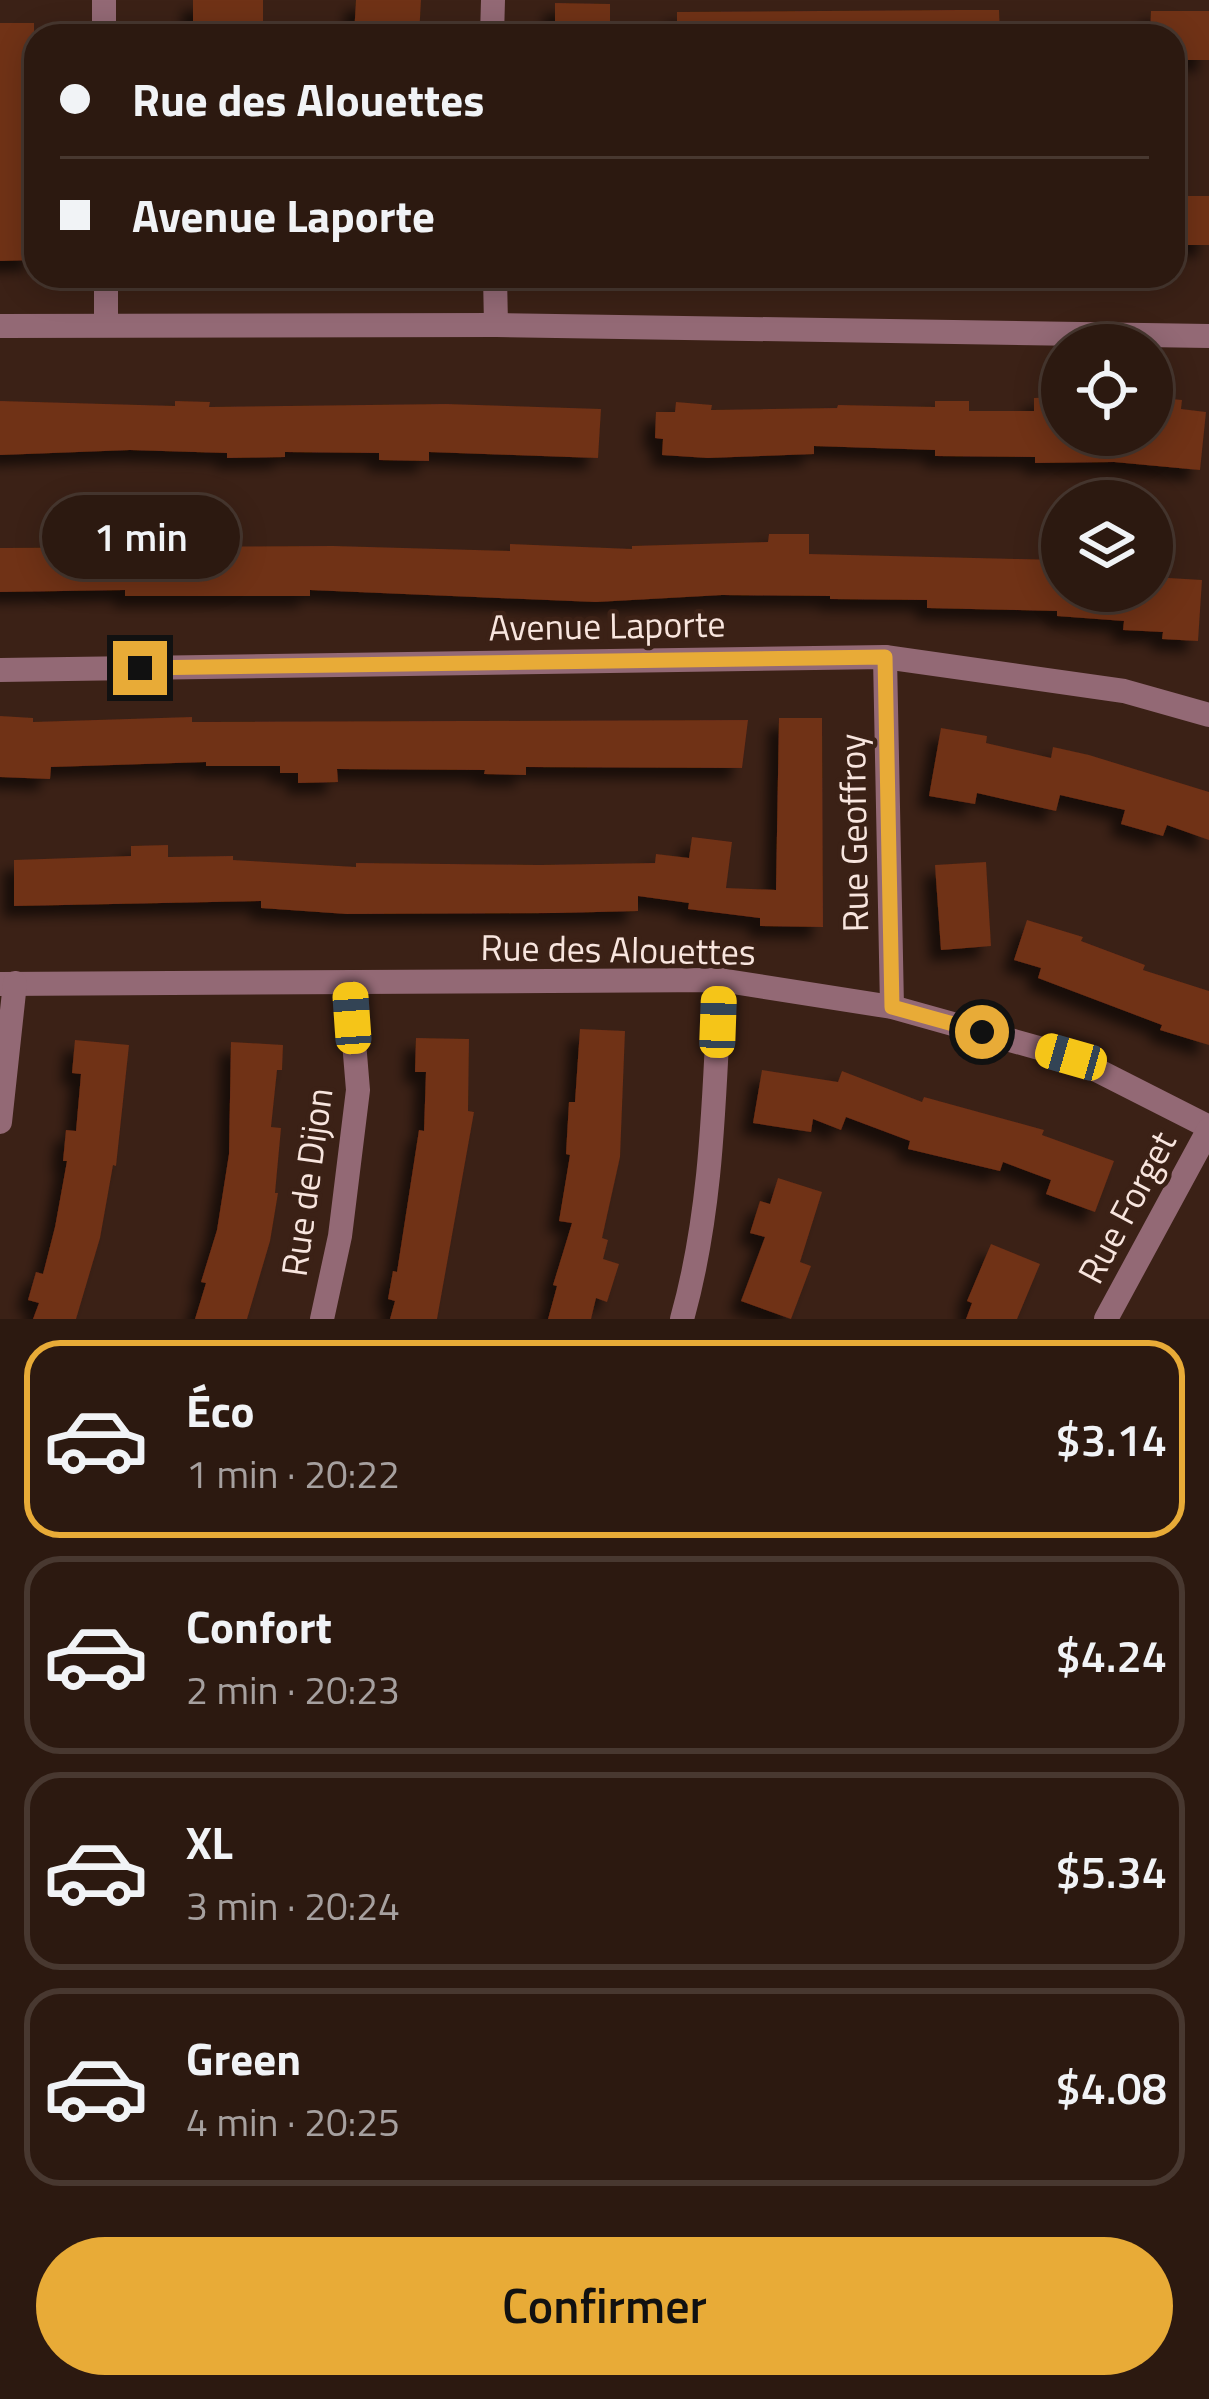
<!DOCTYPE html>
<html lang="fr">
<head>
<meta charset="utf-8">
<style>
  :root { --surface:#2c1910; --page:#38261e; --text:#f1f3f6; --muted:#a6a09f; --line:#483830; --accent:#e8ab37 }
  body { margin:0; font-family:"Titillium Web",sans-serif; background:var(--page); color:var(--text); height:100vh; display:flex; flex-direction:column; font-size:45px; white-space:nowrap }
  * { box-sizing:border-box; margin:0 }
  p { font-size:39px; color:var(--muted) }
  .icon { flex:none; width:66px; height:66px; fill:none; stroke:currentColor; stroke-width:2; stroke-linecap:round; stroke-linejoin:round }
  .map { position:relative; height:1319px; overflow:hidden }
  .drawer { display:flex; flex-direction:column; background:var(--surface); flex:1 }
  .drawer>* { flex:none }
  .top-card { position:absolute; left:24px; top:24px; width:1161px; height:264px; border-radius:36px; box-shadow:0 6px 30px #0003,0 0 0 3px var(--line); display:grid; align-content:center; height:264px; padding:0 36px; background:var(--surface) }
  .controls { position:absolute; left:1041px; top:324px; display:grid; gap:24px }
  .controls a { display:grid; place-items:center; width:132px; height:132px; border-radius:50%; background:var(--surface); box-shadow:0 6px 30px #0003,0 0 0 3px var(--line); font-size:60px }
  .end { position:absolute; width:54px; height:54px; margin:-27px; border:15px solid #e8ab37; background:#111; box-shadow:0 0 0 6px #111 }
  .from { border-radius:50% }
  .bubble { position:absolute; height:84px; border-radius:42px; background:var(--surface); box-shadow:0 6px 30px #0003,0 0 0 3px var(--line); font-size:39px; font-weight:600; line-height:84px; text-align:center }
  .car { position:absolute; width:36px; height:72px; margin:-36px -18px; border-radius:15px; box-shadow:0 0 9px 3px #0007; background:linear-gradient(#f5c518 24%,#345 0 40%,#f5c518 0 76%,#345 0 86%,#f5c518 0) }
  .top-card b { display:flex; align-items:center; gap:42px; height:114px; font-size:45px }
  .top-card b+b { border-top:3px solid var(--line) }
  .top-card i { width:30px; height:30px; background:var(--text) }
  ul { padding:21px 0 0; list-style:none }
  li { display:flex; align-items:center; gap:36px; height:198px; margin:0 24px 18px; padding:0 12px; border:6px solid var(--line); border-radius:36px }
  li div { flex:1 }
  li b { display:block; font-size:45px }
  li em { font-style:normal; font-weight:600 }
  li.on { border-color:var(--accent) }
  li>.icon { width:108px; height:108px; stroke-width:1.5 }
  .primary-button { display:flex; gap:24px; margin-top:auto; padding:24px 36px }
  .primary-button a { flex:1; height:138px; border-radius:72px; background:var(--accent); color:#111; font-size:48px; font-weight:600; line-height:138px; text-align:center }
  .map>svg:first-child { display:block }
  .building { fill:#703015; filter:url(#shadow) }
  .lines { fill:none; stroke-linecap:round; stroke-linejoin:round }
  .street { stroke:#936975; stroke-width:24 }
  .route { stroke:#e8ab37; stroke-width:15 }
  .labels { text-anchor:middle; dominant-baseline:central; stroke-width:9; stroke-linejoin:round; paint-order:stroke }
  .street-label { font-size:36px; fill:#f8e5de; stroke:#3b2116 }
</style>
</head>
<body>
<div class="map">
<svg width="1209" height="1319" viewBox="0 0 1209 1319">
  <defs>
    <filter id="shadow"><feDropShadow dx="-11" dy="11" stdDeviation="6" flood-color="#0009"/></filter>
  </defs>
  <rect width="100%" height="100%" fill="#3b2116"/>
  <!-- building -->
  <g class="building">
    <rect x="193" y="0" width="70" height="36"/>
    <polygon points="356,0 421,0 419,36 354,36"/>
    <polygon points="555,3 610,4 610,36 555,36"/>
    <polygon points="956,10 999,10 1000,36 677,36 677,12"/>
    <polygon points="1151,11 1209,11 1209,60 1173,60 1173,36 1150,36"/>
    <polygon points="0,23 34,23 35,260 0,261"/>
    <rect x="1173" y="196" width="36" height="49"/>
    <polygon points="1062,397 1062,435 1152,435 1152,397 1182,400 1181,409 1206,412 1200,470 1114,462 1035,463 1035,457 935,456 935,450 814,446 814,454 708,458 662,455 663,439 655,438 656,412 675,412 676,402 712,405 711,410 837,408 838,405 935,407 935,401 969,401 969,411 1034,411 1034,398"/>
    <polygon points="0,401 175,406 175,401 210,402 209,407 446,404 601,409 598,458 429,452 429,461 379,460 379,453 285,452 285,457 227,458 227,453 130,450 0,455"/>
    <polygon points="769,534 809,534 809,554 1062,560 1062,591 1152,591 1152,577 1202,580 1198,641 1162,639 1163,632 1123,630 1124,621 1057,616 1057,611 927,608 927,600 830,599 830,596 722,595 596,602 310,590 310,596 125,596 125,590 0,592 0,548 333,546 510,551 510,544 632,549 632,546 768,542"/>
    <polygon points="0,716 33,718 33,722 192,717 192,722 748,720 742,768 526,767 526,775 484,774 485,770 337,769 338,782 298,783 298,773 280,773 280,766 206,766 206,762 51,767 50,779 0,777"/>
    <polygon points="779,718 822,718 823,927 760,926 760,918 688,909 689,903 638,896 638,911 556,913 347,914 261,908 261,901 14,906 14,860 131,856 131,846 168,845 168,857 233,856 233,860 356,867 356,863 539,865 655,863 656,854 689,858 692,837 732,842 726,888 776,890"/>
    <polygon points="941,728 987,736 986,743 1051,758 1053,747 1089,755 1209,792 1209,840 1167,825 1163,836 1121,824 1125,810 1060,795 1056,811 977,793 975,804 929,796"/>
    <polygon points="986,862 991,946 941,950 935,865"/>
    <polygon points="1027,920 1083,937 1081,941 1145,965 1143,970 1209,991 1209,1045 1160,1030 1162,1025 1038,978 1041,968 1014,960"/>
    <polygon points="580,1029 625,1031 620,1157 602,1238 608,1240 603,1259 619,1264 607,1302 596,1298 591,1319 548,1319 557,1286 553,1285 572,1223 559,1221 570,1155 566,1154 569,1102 575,1102"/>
    <polygon points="416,1038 469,1039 468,1111 474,1112 437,1319 390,1319 395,1301 388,1299 393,1271 397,1272 419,1130 424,1131 426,1072 415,1072"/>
    <polygon points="75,1040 129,1045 116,1166 113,1165 100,1238 76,1319 33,1319 39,1303 28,1300 36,1272 43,1274 55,1227 67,1161 63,1161 66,1130 76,1131 81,1074 72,1073"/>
    <polygon points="231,1042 283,1045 282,1070 277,1070 271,1127 281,1128 275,1193 278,1193 270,1241 247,1319 195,1319 206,1283 201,1282 217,1230 229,1154"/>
    <polygon points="762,1070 838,1082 842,1071 922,1102 924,1097 1044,1130 1042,1135 1114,1161 1095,1212 1046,1194 1051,1180 1003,1162 1000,1171 908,1149 910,1141 846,1117 841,1130 813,1119 811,1132 753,1123"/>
    <polygon points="778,1178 822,1192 800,1262 811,1266 791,1319 741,1301 765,1237 750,1233 760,1201 770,1204"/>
    <polygon points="991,1244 1040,1264 1017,1319 966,1319 972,1303 967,1301"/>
  </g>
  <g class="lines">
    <!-- street -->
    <g class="street">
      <polyline points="104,0 104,36"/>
      <polyline points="492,36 493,0"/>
      <polyline points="106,276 106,324"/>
      <polyline points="495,276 496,325"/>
      <polyline points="0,326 496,325 1209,336"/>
      <polyline points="885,657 892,1007"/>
      <polyline points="0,670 885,657 1124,691 1209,715"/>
      <polyline points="0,984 720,980 892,1007 1071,1057 1209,1127"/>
      <polyline points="0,1122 15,983"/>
      <polyline points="322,1319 340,1236 358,1090 349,982"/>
      <path d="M682,1319C713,1209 714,1093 720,980"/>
      <polyline points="1106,1319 1209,1129"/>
    </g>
  </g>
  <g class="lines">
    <!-- route -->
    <polyline class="route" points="140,668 885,657 892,1007 982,1032"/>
  </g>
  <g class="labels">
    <!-- street labels -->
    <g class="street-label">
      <text transform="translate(607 625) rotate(-1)">Avenue Laporte</text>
      <text transform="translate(853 833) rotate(-91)">Rue Geoffroy</text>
      <text transform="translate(618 949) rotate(1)">Rue des Alouettes</text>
      <text transform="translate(306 1182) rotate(-82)">Rue de Dijon</text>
      <text transform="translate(1126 1207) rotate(-62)">Rue Forget</text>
    </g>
  </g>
</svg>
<div class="controls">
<a><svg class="icon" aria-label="locate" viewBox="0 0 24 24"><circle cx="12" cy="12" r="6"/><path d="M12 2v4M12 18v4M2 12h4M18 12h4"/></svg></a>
<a><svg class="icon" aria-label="layers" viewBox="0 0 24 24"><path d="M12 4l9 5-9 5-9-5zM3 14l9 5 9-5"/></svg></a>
</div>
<i class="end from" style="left:982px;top:1032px"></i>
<i class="end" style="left:140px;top:668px"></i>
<div class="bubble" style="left:42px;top:495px;width:198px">1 min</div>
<i class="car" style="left:352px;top:1018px;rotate:356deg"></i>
<i class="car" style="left:718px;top:1022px;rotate:2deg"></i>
<i class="car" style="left:1071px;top:1057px;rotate:286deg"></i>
<div class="top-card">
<b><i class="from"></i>Rue des Alouettes</b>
<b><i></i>Avenue Laporte</b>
</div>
</div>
<section class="drawer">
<ul>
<li class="on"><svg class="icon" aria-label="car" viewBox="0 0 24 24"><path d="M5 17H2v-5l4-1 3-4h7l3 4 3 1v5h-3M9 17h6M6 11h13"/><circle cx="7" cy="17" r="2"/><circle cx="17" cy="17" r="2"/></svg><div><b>Éco</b><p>1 min · 20:22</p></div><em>$3.14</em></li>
<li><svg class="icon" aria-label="car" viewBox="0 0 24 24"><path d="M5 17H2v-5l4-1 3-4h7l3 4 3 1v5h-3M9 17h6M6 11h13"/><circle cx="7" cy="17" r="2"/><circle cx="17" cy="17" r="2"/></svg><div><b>Confort</b><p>2 min · 20:23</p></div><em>$4.24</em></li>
<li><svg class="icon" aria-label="car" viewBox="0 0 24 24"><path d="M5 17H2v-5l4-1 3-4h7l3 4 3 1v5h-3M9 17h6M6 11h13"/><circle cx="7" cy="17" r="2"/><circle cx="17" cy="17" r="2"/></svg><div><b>XL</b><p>3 min · 20:24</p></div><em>$5.34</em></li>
<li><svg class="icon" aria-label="car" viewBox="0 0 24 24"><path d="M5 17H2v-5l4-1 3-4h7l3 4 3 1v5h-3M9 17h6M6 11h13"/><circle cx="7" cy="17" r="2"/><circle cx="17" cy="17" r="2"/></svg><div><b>Green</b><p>4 min · 20:25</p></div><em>$4.08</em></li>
</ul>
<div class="primary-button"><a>Confirmer</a></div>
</section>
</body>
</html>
